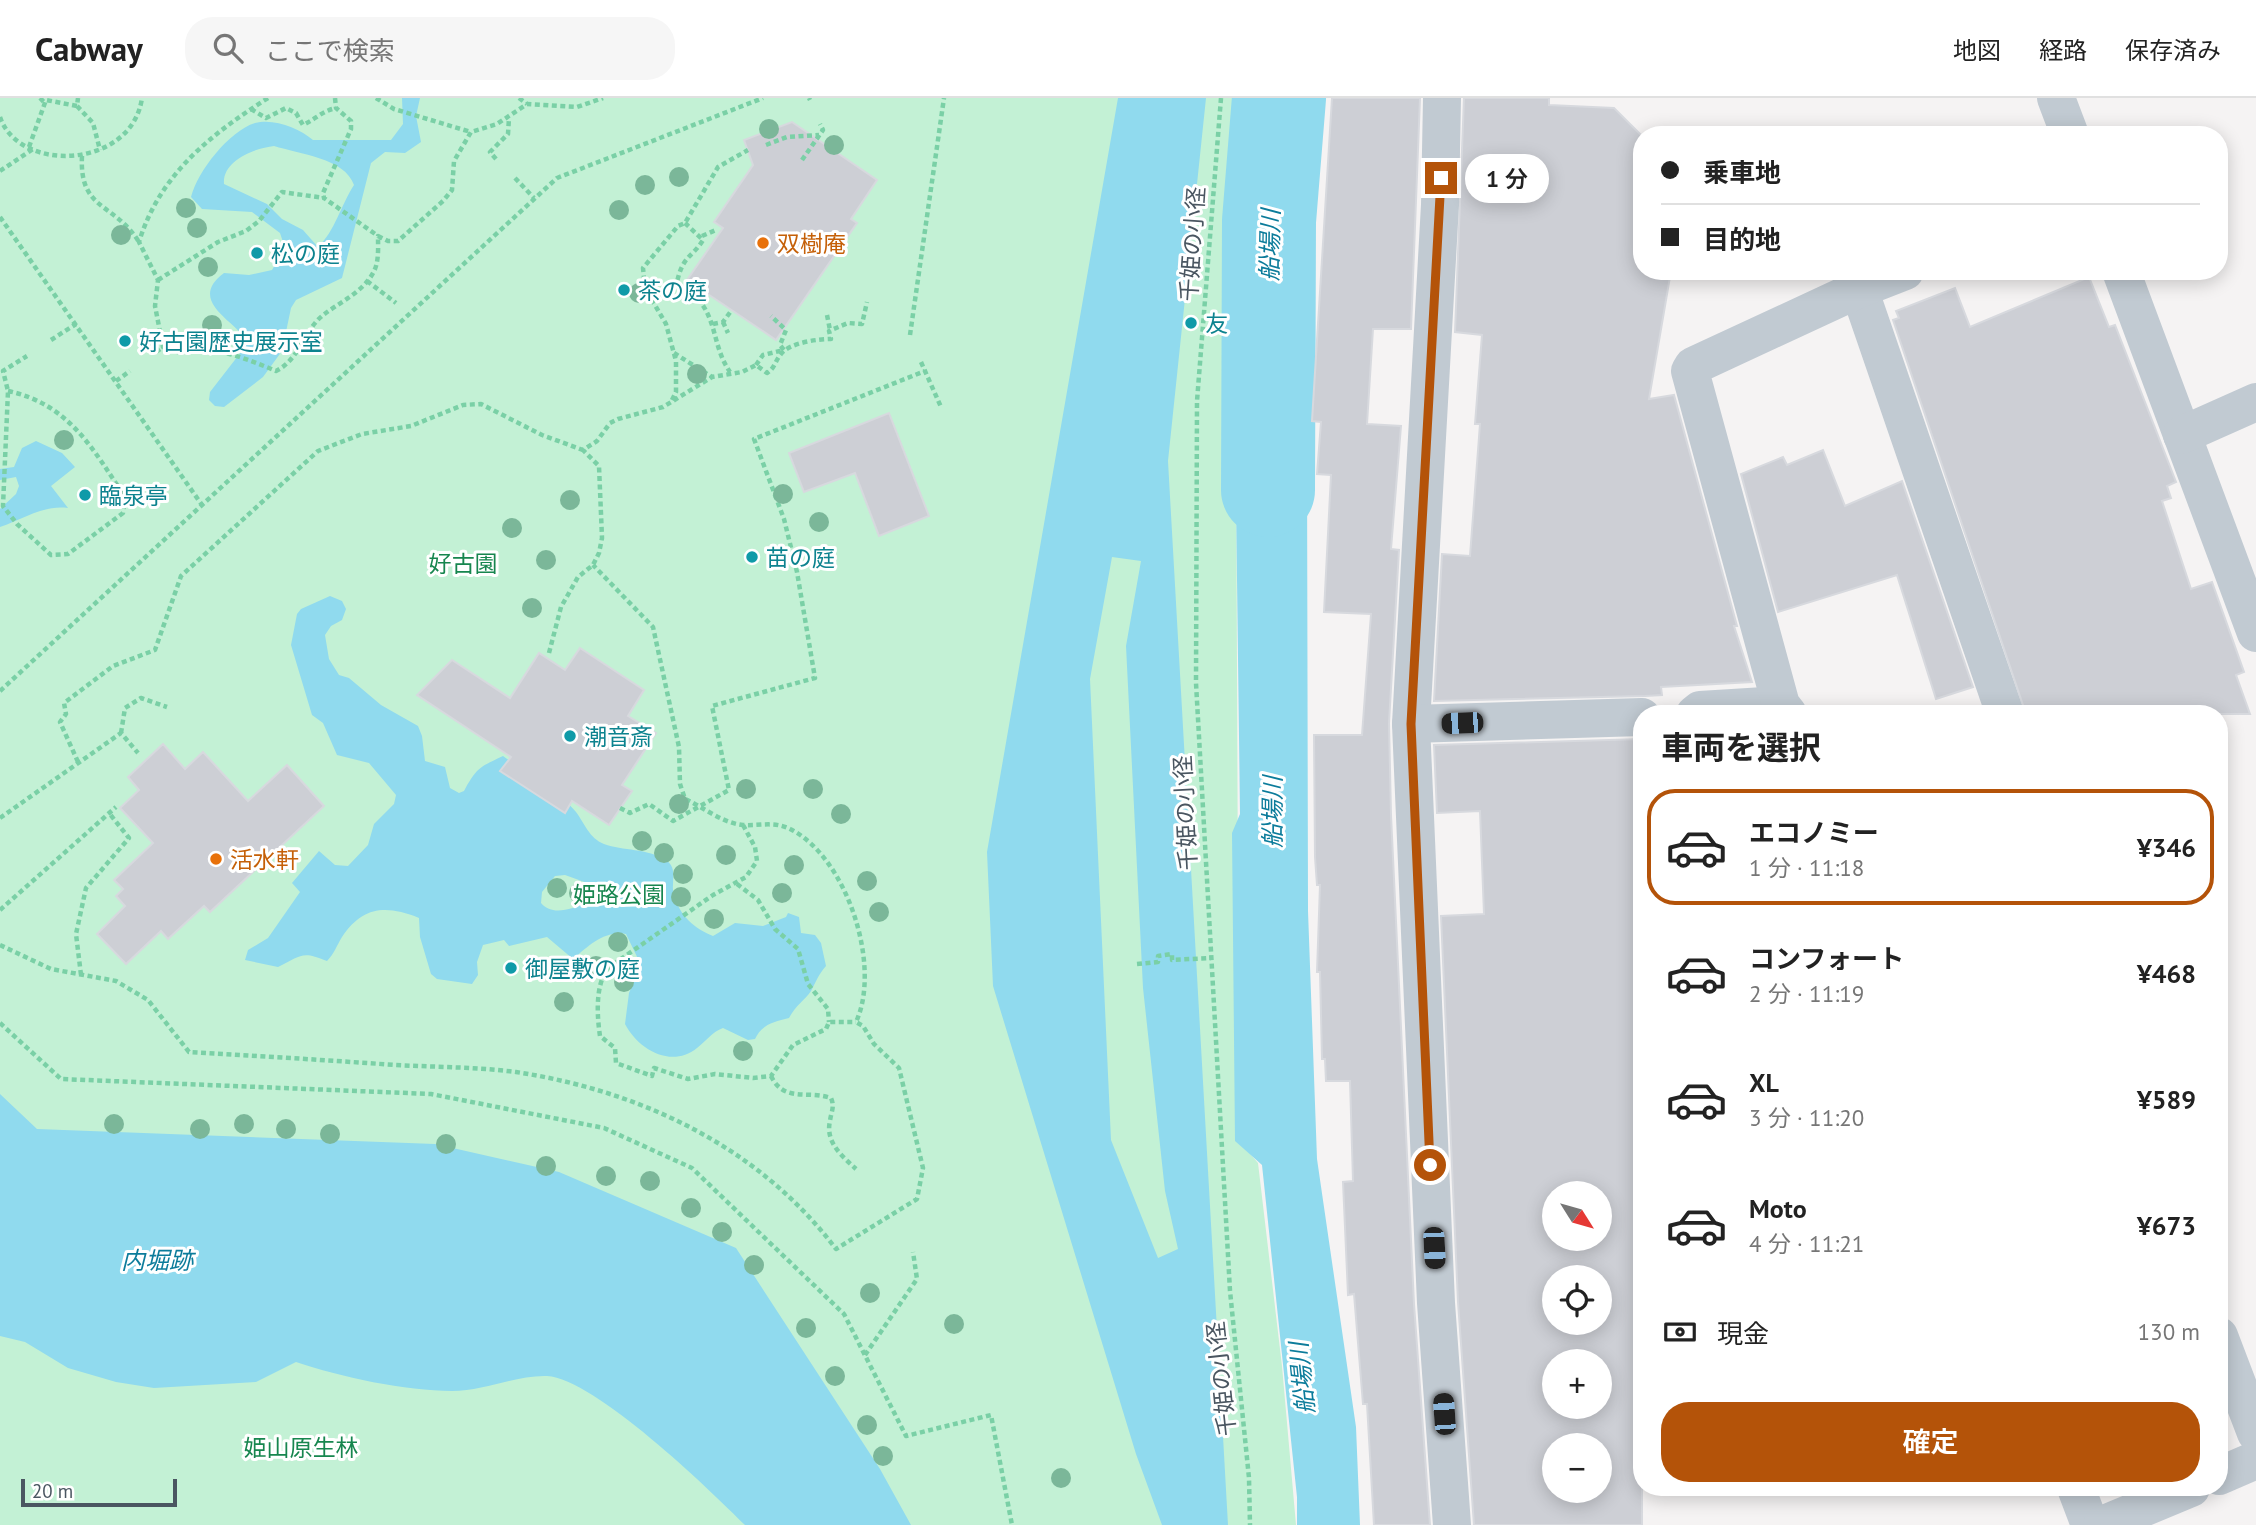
<!DOCTYPE html>
<html lang="ja">
<head>
<meta charset="utf-8">
<style>
  :root { --surface:#fff; --page:#f6f6f6; --text:#222; --muted:#767676; --line:#e0e0e0; --accent:#b45309 }
  body { margin:0; font-family:"PT Sans","Noto Sans JP",sans-serif; background:var(--page); color:var(--text); height:100vh; display:flex; flex-direction:column; font-size:26px; white-space:nowrap }
  * { box-sizing:border-box; margin:0 }
  p { font-size:23px; color:var(--muted) }
  .icon { flex:none; width:38px; height:38px; fill:none; stroke:currentColor; stroke-width:2; stroke-linecap:round; stroke-linejoin:round }
  .map { position:relative; flex:1; overflow:hidden }
  .side { position:absolute; left:1633px; top:607px; width:595px; height:791px; display:flex; flex-direction:column; background:var(--surface); border-radius:28px; box-shadow:0 4px 18px #0003 }
  .side>* { flex:none }
  .top-card { position:absolute; left:1633px; top:28px; width:595px; height:154px; border-radius:28px; box-shadow:0 4px 18px #0003; display:grid; align-content:center; height:154px; padding:0 28px; background:var(--surface) }
  .needle { width:46px; rotate:127deg }
  .controls { position:absolute; left:1542px; top:1083px; display:grid; gap:14px }
  .controls a { display:grid; place-items:center; width:70px; height:70px; border-radius:50%; background:var(--surface); box-shadow:0 4px 18px #0003; font-size:35px }
  .scale { position:absolute; left:21px; bottom:18px; width:156px; box-sizing:border-box; padding-left:7px; border:4px solid #4a5661; border-top:0; font-size:19px; line-height:24px; white-space:nowrap; color:#4a5661; -webkit-text-stroke:5px #fff; paint-order:stroke }
  .end { position:absolute; width:32px; height:32px; margin:-16px; border:9px solid #b45309; background:#fff; box-shadow:0 0 0 4px #fff }
  .from { border-radius:50% }
  .bubble { position:absolute; height:49px; border-radius:24px; background:var(--surface); box-shadow:0 4px 18px #0003; font-size:23px; font-weight:600; line-height:49px; text-align:center }
  .car { position:absolute; width:21px; height:42px; margin:-21px -10px; border-radius:9px; box-shadow:0 0 5px 2px #0007; background:linear-gradient(#222 24%,#8ab4d8 0 40%,#222 0 76%,#8ab4d8 0 86%,#222 0) }
  .top-card b { display:flex; align-items:center; gap:24px; height:66px; font-size:26px }
  .top-card b+b { border-top:2px solid var(--line) }
  .top-card i { width:18px; height:18px; background:var(--text) }
  ul { padding:0; list-style:none }
  li { display:flex; align-items:center; gap:21px; height:116px; margin:0 14px 10px; padding:0 14px; border:4px solid transparent; border-radius:28px }
  li div { flex:1 }
  li b { display:block; font-size:26px }
  li em { font-style:normal; font-weight:600 }
  li.current { border-color:var(--accent) }
  li>.icon { width:63px; height:63px; stroke-width:1.5 }
  h2 { padding:0 28px; font-size:32px; line-height:84px }
  .pay { display:flex; align-items:center; gap:18px; height:77px; padding:0 28px; font-size:26px }
  .pay p { margin-inline-start:auto }
  .cta { display:flex; gap:14px; margin-top:auto; padding:14px 28px }
  .cta a { flex:1; height:80px; border-radius:28px; background:var(--accent); color:#fff; font-size:28px; font-weight:600; line-height:80px; text-align:center }
  header { display:flex; align-items:center; gap:42px; box-sizing:border-box; height:98px; padding:0 35px; background:var(--surface); border-bottom:2px solid var(--line) }
  header strong { font-size:33px }
  nav { display:flex; gap:38px; margin-inline-start:auto; font-size:24px }
  .search { width:490px; height:63px; background:var(--page); display:flex; align-items:center; gap:18px; box-sizing:border-box; padding:0 24px; border-radius:28px; color:var(--muted); font-size:26px }
  .map>svg:first-child { display:block }
  .green { fill:#c3f1d5 }
  .water { fill:#90daee; fill-rule:evenodd }
  .lines { fill:none; stroke-linecap:round; stroke-linejoin:round }
  .river { stroke:#90daee; stroke-width:94 }
  .building { fill:#cdcfd5; stroke:#d7d9de; stroke-width:2; fill-rule:evenodd }
  .path { stroke:#7ad0a6; stroke-width:4.5; stroke-dasharray:5 3.5; stroke-linecap:butt }
  .street { stroke:#c1cad2; stroke-width:38 }
  .tree { fill:#7bb799 }
  .route { stroke:#b45309; stroke-width:9 }
  .food-dot { fill:#e8710a; stroke:#fff; stroke-width:2.5 }
  .culture-dot { fill:#0f9aa8; stroke:#fff; stroke-width:2.5 }
  .labels { text-anchor:middle; dominant-baseline:central; stroke-width:6; stroke-linejoin:round; paint-order:stroke }
  .food-label { font-size:23px; fill:#c56008; stroke:#fff; text-anchor:start }
  .street-label { font-size:23px; fill:#4a5661; stroke:#fff }
  .culture-label { font-size:23px; fill:#0d838f; stroke:#fff; text-anchor:start }
  .park-label { font-size:23px; fill:#17864f; stroke:#fff }
  .water-label { font-size:24px; font-style:italic; fill:#0c7c9b; stroke:#fff }
</style>
</head>
<body>
<header>
<strong>Cabway</strong>
<div class="search"><svg class="icon" aria-label="search" viewBox="0 0 24 24"><circle cx="10" cy="10" r="6"/><path d="M15 15l6 6"/></svg>ここで検索</div>
<nav><a>地図</a><a>経路</a><a>保存済み</a></nav>
</header>
<div class="map">
<svg width="2256" height="1427" viewBox="0 0 2256 1427">
  <rect width="100%" height="100%" fill="#f5f3f3"/>
  <!-- green -->
  <polygon class="green" points="0,0 1254,0 1236,332 1239,1043 1258,1065 1282,1268 1296,1427 0,1427"/>
  <!-- water -->
  <g class="water">
    <path d="M402,0H420L416,18L421,44L405,55L385,54L371,65L342,180L296,202L291,210L282,253L263,279L224,309L215,308L209,302L210,294L248,245C239,224 185,204 224,175L249,177L272,172L285,150L280,135L252,114L202,111L191,99C197,74 229,33 255,25C274,20 299,30 313,42H391L403,26ZM274,48C299,56 345,60 354,87C341,107 335,133 318,149L303,132L282,121L267,106L224,86C222,62 256,50 274,48Z"/>
    <path d="M1118,0H1206L1168,363L1228,1427H1162L1136,1356L993,888L987,754ZM1112,459L1141,463L1126,548L1143,890L1165,1093L1178,1151L1158,1160L1111,1042L1090,581Z"/>
    <polygon points="1255,0 1296,0 1292,40 1301,98 1286,236 1288,266 1298,303 1296,341 1307,357 1308,813 1317,1061 1356,1329 1360,1427 1297,1427 1297,1399 1262,1067 1235,1043 1232,735 1240,716 1235,325 1269,260 1273,194 1254,156 1249,74"/>
    <path d="M36,343L62,355L75,369L51,388L68,410C42,407 24,421 0,429V411L16,396L19,388L16,379L0,382V371L14,369L22,350Z"/>
    <path d="M330,498L342,503L346,511L342,522L331,528L325,537L329,561L339,577L349,580L381,607L418,628L422,638L425,663L445,669L450,690L459,695L464,693C477,669 480,669 503,658C524,674 560,694 576,714C585,726 589,740 604,746C623,753 647,750 666,762C679,771 670,785 674,797C679,817 695,831 713,838L735,825L763,828L786,819L788,815L799,819L801,835L815,837L821,845L826,868C818,877 816,884 811,893C805,902 796,907 789,920C774,924 762,926 755,941L748,942L723,930C712,934 706,943 697,950C671,971 638,951 625,926L629,895L641,867L626,836C603,833 590,847 573,861L547,839L509,848L504,842L483,847L477,864L478,877L472,886L437,881L431,876L420,839L419,820C386,807 363,808 342,839C337,847 334,856 327,863C301,852 301,858 278,869L245,862L248,852L268,840L300,794L292,785L319,753L335,767L348,768L368,747L374,726L394,706L396,697L369,665L337,657L323,625L312,617L291,547L297,516L301,511ZM565,777L590,786L587,805C572,810 553,819 541,805L542,794L555,778Z"/>
    <path d="M0,996L37,1031L435,1046L559,1074L736,1150L880,1371L911,1427H745C709,1391 595,1281 547,1278C516,1277 484,1293 452,1293C406,1293 340,1279 296,1264L256,1284L154,1290L116,1284L68,1270L25,1244L0,1238Z"/>
  </g>
  <g class="lines">
    <!-- river -->
    <polyline class="river" points="1268,392 1269,123 1279,0"/>
  </g>
  <!-- building -->
  <g class="building">
    <polygon points="1332,0 1420,0 1411,231 1373,231 1367,326 1401,328 1391,451 1399,452 1389,625 1391,717 1414,1206 1430,1427 1374,1427 1367,1306 1363,1306 1354,1196 1348,1197 1343,1084 1353,1083 1350,983 1326,983 1325,961 1322,961 1320,874 1317,874 1320,787 1317,787 1315,759 1314,637 1362,637 1371,516 1324,514 1331,377 1317,376 1321,324 1312,323"/>
    <polygon points="1464,0 1549,0 1549,7 1614,10 1642,38 1642,173 1671,173 1649,301 1674,297 1737,528 1734,528 1752,584 1661,589 1662,597 1645,598 1434,603 1442,456 1470,458 1480,326 1475,326 1482,237 1455,234"/>
    <polygon points="792,24 877,82 851,121 857,125 776,242 687,182 723,130 714,124 753,67 744,42"/>
    <polygon points="2089,179 2109,229 2115,227 2176,384 2167,388 2171,400 2162,403 2191,491 2212,484 2244,574 2236,577 2250,616 2026,616 1893,222 1899,220 1896,213 1955,190 1970,229"/>
    <polygon points="889,315 929,418 879,438 855,375 804,394 789,355"/>
    <polygon points="1823,352 1845,408 1902,383 1973,589 1936,601 1897,477 1778,514 1741,376 1783,359 1787,367"/>
    <polygon points="580,550 644,592 628,618 656,635 622,687 632,693 609,727 572,703 565,715 500,673 511,659 417,597 452,562 510,600 539,555 565,572"/>
    <path d="M1642,641V1427H1474L1458,1204L1441,818L1484,816L1480,713L1437,715L1434,647ZM1554,1096H1600V1141H1554ZM1554,1180H1600V1225H1554ZM1554,1264H1600V1309H1554ZM1554,1348H1600V1393H1554Z"/>
    <polygon points="163,646 185,671 203,654 248,703 287,667 324,708 210,814 204,808 168,841 161,833 126,866 97,836 125,808 116,798 123,791 114,782 153,745 120,710 139,692 128,679"/>
  </g>
  <g class="lines">
    <!-- path -->
    <g class="path">
      <polyline points="40,0 45,5"/>
      <path d="M268,0C210,37 160,76 139,144L158,182L155,208L163,249C192,262 189,248 212,252C234,256 255,264 276,273C300,261 303,234 322,218C339,204 365,194 375,171C379,161 378,148 378,138L388,143H398L443,103L452,92L454,63L471,34L497,26L527,6L577,9L603,0"/>
      <polyline points="335,0 336,10 351,23 351,31 323,95 324,100 378,138"/>
      <polyline points="376,0 394,11 471,34"/>
      <polyline points="519,0 527,6"/>
      <polyline points="809,0 810,2"/>
      <polyline points="1221,0 1197,303 1196,585 1230,1193 1249,1380 1250,1427"/>
      <polyline points="77,8 93,25 100,52"/>
      <path d="M251,11L266,20L286,10L296,15L303,27C316,21 322,13 336,10"/>
      <path d="M0,19C19,76 132,71 142,0"/>
      <polyline points="766,47 787,39 819,37"/>
      <polyline points="29,49 46,2 77,8 78,0"/>
      <path d="M82,58C79,113 114,104 139,144"/>
      <polyline points="496,61 490,54 508,36 509,20"/>
      <polyline points="802,62 823,32 820,26"/>
      <polyline points="0,73 33,51"/>
      <polyline points="515,80 534,100"/>
      <polyline points="0,119 202,407"/>
      <path d="M685,125L703,142C692,160 683,157 677,184C683,196 696,195 702,206C717,228 714,251 730,274"/>
      <polyline points="702,138 716,132"/>
      <polyline points="158,182 218,144 246,133 259,123 282,94 324,100"/>
      <polyline points="367,183 396,205"/>
      <polyline points="827,217 830,232"/>
      <polyline points="723,224 728,235"/>
      <polyline points="713,226 723,224 731,213"/>
      <polyline points="910,237 944,0"/>
      <polyline points="51,242 76,226"/>
      <polyline points="156,254 163,249"/>
      <polyline points="674,255 712,279"/>
      <polyline points="921,264 941,309"/>
      <polyline points="756,267 763,257 784,252 780,247 786,232 771,218"/>
      <polyline points="116,283 130,273"/>
      <path d="M8,293C69,306 93,351 125,399L123,415L68,456L51,457L17,426L3,408L8,293L3,273L27,258"/>
      <polyline points="672,302 676,294 676,263 666,226 645,190 643,170 678,128 685,125 718,69 748,52"/>
      <path d="M549,555L561,509L578,479L593,467L599,455L602,440L599,368L583,352L597,343L610,325L618,321L663,309L712,279L742,274L756,267L767,275C775,270 775,263 781,256C789,245 817,241 831,241L829,233L848,225L862,226L867,204"/>
      <polyline points="0,593 557,80 763,0"/>
      <polyline points="121,635 125,610 141,600 167,609"/>
      <polyline points="78,664 60,624 66,616 64,605 113,568 155,552 181,478 318,353 362,336 411,328 463,307 481,306 542,337 583,352"/>
      <polyline points="620,710 630,715 649,706 673,723 729,692 712,608 815,580 797,474 784,421 754,341 925,273"/>
      <polyline points="0,720 121,635 138,655"/>
      <path d="M743,727L755,749L757,763L746,779L713,797L608,870C595,887 597,918 600,938L615,950L616,965L652,978L654,970L688,981L715,976L753,980L771,978L793,947L826,931L829,924H856"/>
      <polyline points="737,786 758,802 775,831 798,851 808,886 828,911 829,924"/>
      <polyline points="0,812 116,709"/>
      <path d="M0,847L51,871L116,883L148,902L189,954C257,958 326,962 395,967C435,969 476,969 516,974C641,993 759,1049 836,1151L917,1101L923,1070L899,970L874,946L863,928L856,924C882,868 847,759 790,731C774,723 760,728 743,727C722,725 703,709 685,701L680,686L679,649L653,529L593,467"/>
      <polyline points="1137,866 1158,864 1158,858 1172,856 1172,862 1211,860"/>
      <polyline points="81,877 76,836 86,790 129,740 109,715"/>
      <polyline points="0,925 61,981 431,996 604,1030 692,1070 844,1216 906,1338 991,1317 1012,1427"/>
      <path d="M771,978C784,1005 808,992 831,1000C835,1009 831,1014 830,1023C825,1044 842,1058 856,1071"/>
      <polyline points="865,1257 917,1181 913,1154"/>
    </g>
    <!-- street -->
    <g class="street">
      <polyline points="1442,0 1440,107 1411,626 1436,1205 1452,1427"/>
      <polyline points="2056,0 2070,37"/>
      <polyline points="2121,173 2256,535"/>
      <polyline points="1859,191 2005,616"/>
      <polyline points="2182,337 2256,304"/>
      <polyline points="1695,616 1700,612 1781,607"/>
      <polyline points="1788,616 1781,607 1690,273 1693,268 1859,191 1905,173"/>
      <polyline points="1411,626 1642,619"/>
      <polyline points="2219,1238 2256,1335"/>
      <polyline points="2219,1378 2256,1362"/>
      <polyline points="2076,1390 2090,1427"/>
      <polyline points="2102,1427 2191,1390"/>
    </g>
  </g>
  <!-- trees -->
  <g class="tree">
    <circle cx="769" cy="31" r="10"/>
    <circle cx="834" cy="47" r="10"/>
    <circle cx="679" cy="79" r="10"/>
    <circle cx="645" cy="87" r="10"/>
    <circle cx="186" cy="110" r="10"/>
    <circle cx="619" cy="112" r="10"/>
    <circle cx="197" cy="130" r="10"/>
    <circle cx="121" cy="137" r="10"/>
    <circle cx="208" cy="169" r="10"/>
    <circle cx="639" cy="195" r="10"/>
    <circle cx="212" cy="227" r="10"/>
    <circle cx="697" cy="276" r="10"/>
    <circle cx="64" cy="342" r="10"/>
    <circle cx="113" cy="394" r="10"/>
    <circle cx="783" cy="396" r="10"/>
    <circle cx="570" cy="402" r="10"/>
    <circle cx="819" cy="424" r="10"/>
    <circle cx="512" cy="430" r="10"/>
    <circle cx="546" cy="462" r="10"/>
    <circle cx="532" cy="510" r="10"/>
    <circle cx="746" cy="691" r="10"/>
    <circle cx="813" cy="691" r="10"/>
    <circle cx="679" cy="706" r="10"/>
    <circle cx="841" cy="716" r="10"/>
    <circle cx="642" cy="743" r="10"/>
    <circle cx="664" cy="755" r="10"/>
    <circle cx="726" cy="757" r="10"/>
    <circle cx="794" cy="767" r="10"/>
    <circle cx="683" cy="776" r="10"/>
    <circle cx="867" cy="783" r="10"/>
    <circle cx="557" cy="790" r="10"/>
    <circle cx="579" cy="795" r="10"/>
    <circle cx="782" cy="795" r="10"/>
    <circle cx="681" cy="799" r="10"/>
    <circle cx="879" cy="814" r="10"/>
    <circle cx="714" cy="821" r="10"/>
    <circle cx="618" cy="844" r="10"/>
    <circle cx="596" cy="868" r="10"/>
    <circle cx="624" cy="884" r="10"/>
    <circle cx="564" cy="904" r="10"/>
    <circle cx="743" cy="953" r="10"/>
    <circle cx="114" cy="1026" r="10"/>
    <circle cx="244" cy="1026" r="10"/>
    <circle cx="200" cy="1031" r="10"/>
    <circle cx="286" cy="1031" r="10"/>
    <circle cx="330" cy="1036" r="10"/>
    <circle cx="446" cy="1046" r="10"/>
    <circle cx="546" cy="1068" r="10"/>
    <circle cx="606" cy="1078" r="10"/>
    <circle cx="650" cy="1083" r="10"/>
    <circle cx="691" cy="1110" r="10"/>
    <circle cx="722" cy="1134" r="10"/>
    <circle cx="754" cy="1167" r="10"/>
    <circle cx="870" cy="1195" r="10"/>
    <circle cx="954" cy="1226" r="10"/>
    <circle cx="806" cy="1230" r="10"/>
    <circle cx="835" cy="1278" r="10"/>
    <circle cx="867" cy="1327" r="10"/>
    <circle cx="883" cy="1358" r="10"/>
    <circle cx="1061" cy="1380" r="10"/>
  </g>
  <g class="lines">
    <!-- route -->
    <polyline class="route" points="1430,1067 1411,626 1441,80"/>
  </g>
  <!-- markers -->
  <g class="food-dot">
    <circle cx="763" cy="145" r="7"/>
    <circle cx="216" cy="761" r="7"/>
  </g>
  <g class="culture-dot">
    <circle cx="257" cy="155" r="7"/>
    <circle cx="624" cy="192" r="7"/>
    <circle cx="1191" cy="225" r="7"/>
    <circle cx="125" cy="243" r="7"/>
    <circle cx="85" cy="397" r="7"/>
    <circle cx="752" cy="459" r="7"/>
    <circle cx="570" cy="638" r="7"/>
    <circle cx="511" cy="870" r="7"/>
  </g>
  <g class="labels">
    <!-- food labels -->
    <g class="food-label">
      <text x="777" y="145">双樹庵</text>
      <text x="230" y="761">活水軒</text>
    </g>
    <!-- street labels -->
    <g class="street-label">
      <text transform="translate(1192 146) rotate(-86)">千姫の小径</text>
      <text transform="translate(1185 715) rotate(-93)">千姫の小径</text>
      <text transform="translate(1221 1281) rotate(-96)">千姫の小径</text>
    </g>
    <!-- culture labels -->
    <g class="culture-label">
      <text x="271" y="155">松の庭</text>
      <text x="638" y="192">茶の庭</text>
      <text x="1205" y="225">友</text>
      <text x="139" y="243">好古園歴史展示室</text>
      <text x="99" y="397">臨泉亭</text>
      <text x="766" y="459">苗の庭</text>
      <text x="584" y="638">潮音斎</text>
      <text x="525" y="870">御屋敷の庭</text>
    </g>
    <!-- park labels -->
    <g class="park-label">
      <text x="463" y="465">好古園</text>
      <text x="619" y="796">姫路公園</text>
      <text x="301" y="1349">姫山原生林</text>
    </g>
    <!-- water labels -->
    <g class="water-label">
      <text transform="translate(1270 147) rotate(-89)">船場川</text>
      <text transform="translate(1272 714) rotate(-90)">船場川</text>
      <text x="157" y="1162">内堀跡</text>
      <text transform="translate(1302 1280) rotate(-96)">船場川</text>
    </g>
  </g>
</svg>
<div class="controls">
<a><svg class="needle" viewBox="-14 -14 28 28"><path d="M0-13l5 13h-10z" fill="#e53935"/><path d="M0 13l5-13h-10z" fill="#767676"/></svg></a>
<a><svg class="icon" aria-label="locate" viewBox="0 0 24 24"><circle cx="12" cy="12" r="6"/><path d="M12 2v4M12 18v4M2 12h4M18 12h4"/></svg></a>
<a>+</a>
<a>−</a>
</div>
<div class="scale">20 m</div>
<i class="end from" style="left:1430px;top:1067px"></i>
<i class="end" style="left:1441px;top:80px"></i>
<div class="bubble" style="left:1465px;top:56px;width:84px">1 分</div>
<i class="car" style="left:1462px;top:625px;rotate:268deg"></i>
<i class="car" style="left:1434px;top:1150px;rotate:177deg"></i>
<i class="car" style="left:1444px;top:1316px;rotate:356deg"></i>
<div class="top-card">
<b><i class="from"></i>乗車地</b>
<b><i></i>目的地</b>
</div>
<section class="side">
<h2>車両を選択</h2>
<ul>
<li class="current"><svg class="icon" aria-label="car" viewBox="0 0 24 24"><path d="M5 17H2v-5l4-1 3-4h7l3 4 3 1v5h-3M9 17h6M6 11h13"/><circle cx="7" cy="17" r="2"/><circle cx="17" cy="17" r="2"/></svg><div><b>エコノミー</b><p>1 分 · 11:18</p></div><em>¥346</em></li>
<li><svg class="icon" aria-label="car" viewBox="0 0 24 24"><path d="M5 17H2v-5l4-1 3-4h7l3 4 3 1v5h-3M9 17h6M6 11h13"/><circle cx="7" cy="17" r="2"/><circle cx="17" cy="17" r="2"/></svg><div><b>コンフォート</b><p>2 分 · 11:19</p></div><em>¥468</em></li>
<li><svg class="icon" aria-label="car" viewBox="0 0 24 24"><path d="M5 17H2v-5l4-1 3-4h7l3 4 3 1v5h-3M9 17h6M6 11h13"/><circle cx="7" cy="17" r="2"/><circle cx="17" cy="17" r="2"/></svg><div><b>XL</b><p>3 分 · 11:20</p></div><em>¥589</em></li>
<li><svg class="icon" aria-label="car" viewBox="0 0 24 24"><path d="M5 17H2v-5l4-1 3-4h7l3 4 3 1v5h-3M9 17h6M6 11h13"/><circle cx="7" cy="17" r="2"/><circle cx="17" cy="17" r="2"/></svg><div><b>Moto</b><p>4 分 · 11:21</p></div><em>¥673</em></li>
</ul>
<div class="pay"><svg class="icon" aria-label="cash" viewBox="0 0 24 24"><path d="M3 7h18v10H3z"/><circle cx="12" cy="12" r="2"/></svg>現金<p>130 m</p></div>
<div class="cta"><a>確定</a></div>
</section>
</div>
</body>
</html>
